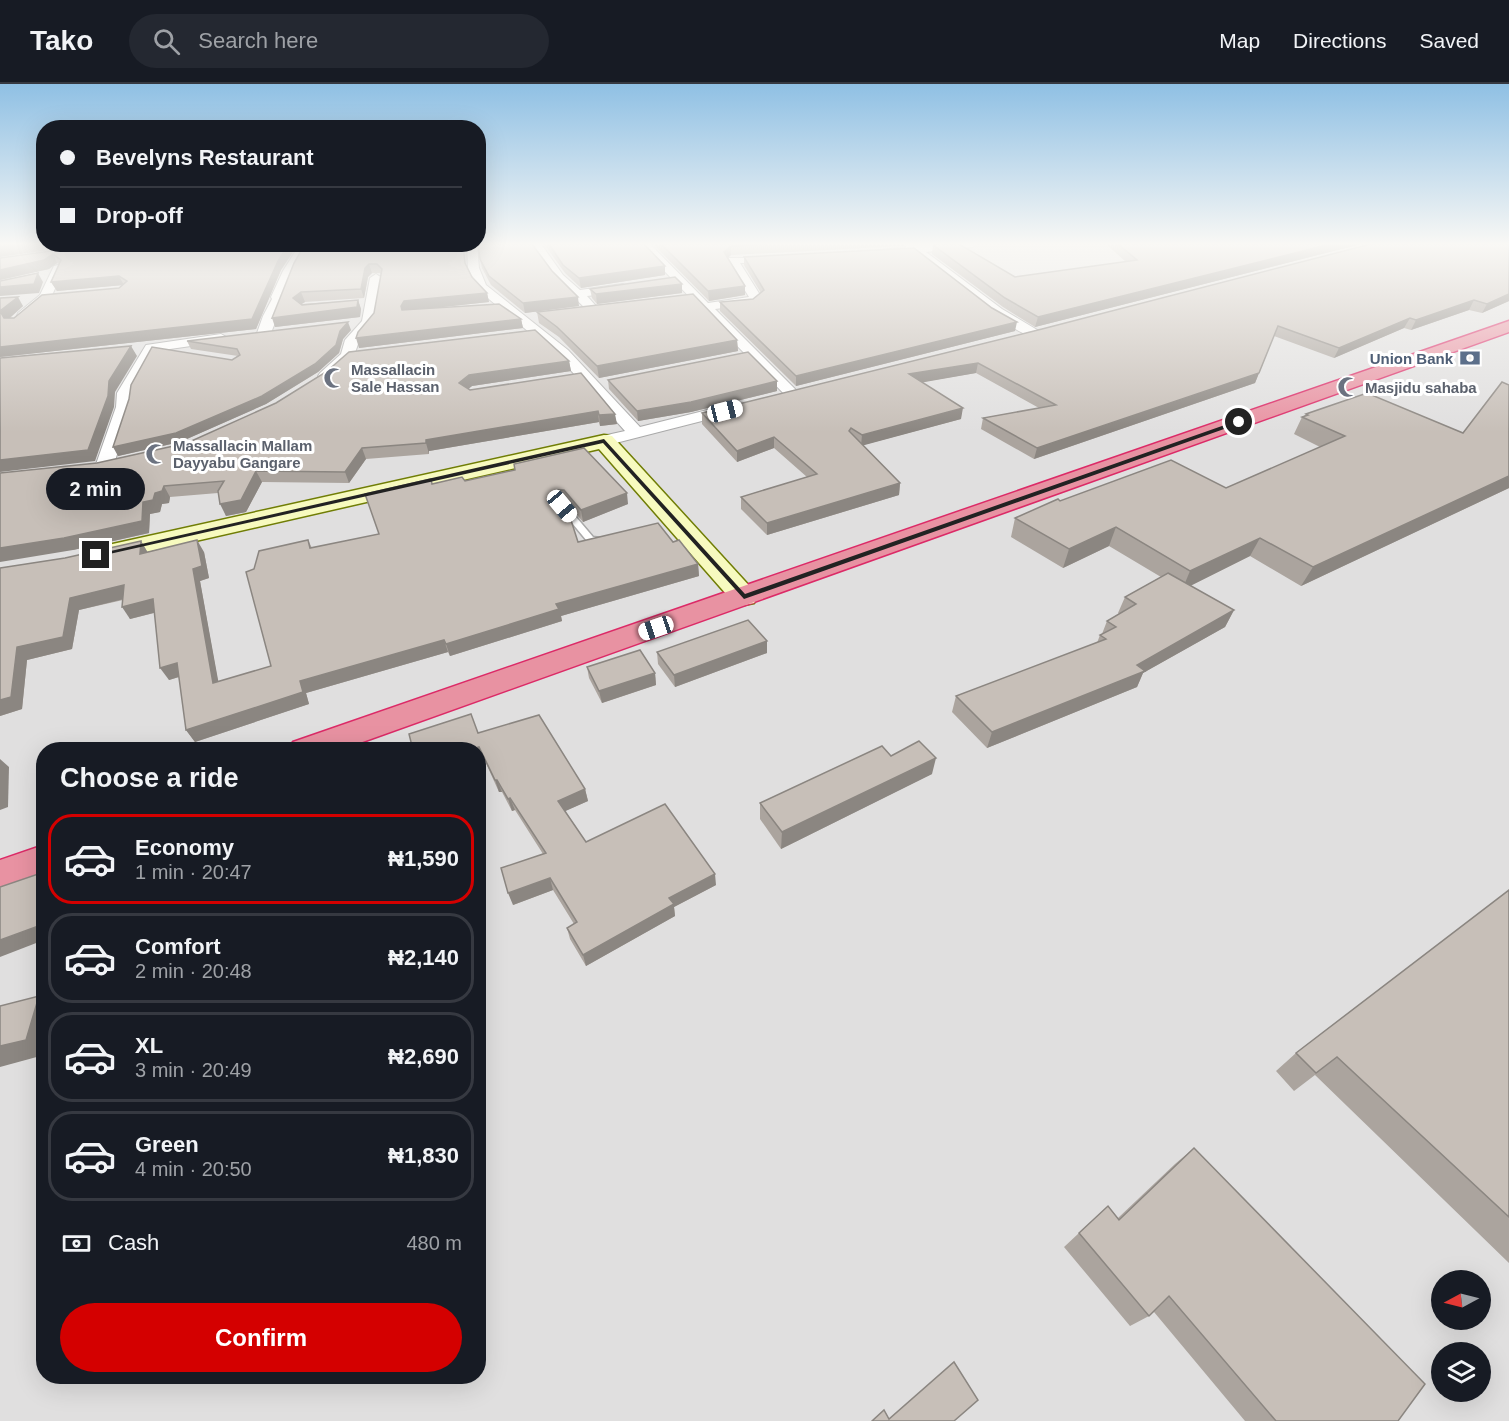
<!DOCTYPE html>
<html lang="en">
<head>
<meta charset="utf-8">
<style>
  :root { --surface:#171b24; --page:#242831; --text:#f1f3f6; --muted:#9ea1a6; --line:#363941; --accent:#d40000 }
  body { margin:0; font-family:Helvetica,sans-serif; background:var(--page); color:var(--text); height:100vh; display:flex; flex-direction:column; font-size:22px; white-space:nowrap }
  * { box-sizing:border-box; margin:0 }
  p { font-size:20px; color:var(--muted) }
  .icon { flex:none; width:33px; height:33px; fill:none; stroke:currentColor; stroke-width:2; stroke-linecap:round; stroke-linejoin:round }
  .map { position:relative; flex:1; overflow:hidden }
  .sheet { position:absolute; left:36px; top:658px; width:450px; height:642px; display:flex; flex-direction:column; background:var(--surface); border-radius:24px; box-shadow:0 6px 24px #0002 }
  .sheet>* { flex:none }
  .banner { position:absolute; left:36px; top:36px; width:450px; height:132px; border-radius:24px; box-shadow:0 6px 24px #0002; display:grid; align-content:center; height:132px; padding:0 24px; background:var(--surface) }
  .needle { width:39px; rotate:263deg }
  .tools { position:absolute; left:1431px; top:1186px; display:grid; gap:12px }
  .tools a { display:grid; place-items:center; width:60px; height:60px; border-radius:50%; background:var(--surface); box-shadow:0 6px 24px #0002; font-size:30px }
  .end { position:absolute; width:27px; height:27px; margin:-14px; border:8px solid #222; background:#fff; box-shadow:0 0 0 3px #fff }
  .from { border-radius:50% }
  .bubble { position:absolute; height:42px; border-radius:21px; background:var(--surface); box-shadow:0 6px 24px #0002; font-size:20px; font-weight:800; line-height:42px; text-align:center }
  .car { position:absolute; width:18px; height:36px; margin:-18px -9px; border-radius:8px; box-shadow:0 0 4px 2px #0007; background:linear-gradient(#fff 24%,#345 0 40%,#fff 0 76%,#345 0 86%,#fff 0) }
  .banner b { display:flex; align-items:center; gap:21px; height:57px; font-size:22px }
  .banner b+b { border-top:2px solid var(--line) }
  .banner i { width:15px; height:15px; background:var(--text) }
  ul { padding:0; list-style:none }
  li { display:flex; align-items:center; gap:18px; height:90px; margin:0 12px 9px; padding:0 12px; border:3px solid var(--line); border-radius:24px }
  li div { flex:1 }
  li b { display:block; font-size:22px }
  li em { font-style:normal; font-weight:800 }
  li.on { border-color:var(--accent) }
  li>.icon { width:54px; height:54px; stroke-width:1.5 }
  h2 { padding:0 24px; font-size:27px; line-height:72px }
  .pay { display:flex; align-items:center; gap:15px; height:66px; padding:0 24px; font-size:22px }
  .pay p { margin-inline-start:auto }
  .cta { display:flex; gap:12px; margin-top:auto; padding:12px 24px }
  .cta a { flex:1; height:69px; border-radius:36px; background:var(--accent); color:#fff; font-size:24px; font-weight:800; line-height:69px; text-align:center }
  header { display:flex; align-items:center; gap:36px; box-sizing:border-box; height:84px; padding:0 30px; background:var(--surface); border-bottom:2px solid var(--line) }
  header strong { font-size:28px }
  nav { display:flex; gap:33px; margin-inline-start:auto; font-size:21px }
  .search { width:420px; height:54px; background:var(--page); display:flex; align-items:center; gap:15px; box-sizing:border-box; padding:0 21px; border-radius:33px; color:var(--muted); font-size:22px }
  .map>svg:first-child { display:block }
  .residential { fill:#e0dfdf; fill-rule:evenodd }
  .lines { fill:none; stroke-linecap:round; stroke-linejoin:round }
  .lane-casing { stroke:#a9a9a9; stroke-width:3 }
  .street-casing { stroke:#a9a9a9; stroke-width:2 }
  .secondary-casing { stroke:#707d05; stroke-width:3 }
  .highway-casing { stroke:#dc2a67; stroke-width:3 }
  .lane { fill:#fff; fill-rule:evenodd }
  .street { fill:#fff; fill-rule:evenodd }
  .secondary { fill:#f7fabf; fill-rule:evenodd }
  .highway { fill:#e892a2; fill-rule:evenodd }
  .wall { fill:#aba49e }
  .shaded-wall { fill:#8b8681 }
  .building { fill:#c7bfb8; stroke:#8b8681; stroke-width:1.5 }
  .route { fill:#222 }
  .labels { text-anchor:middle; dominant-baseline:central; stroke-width:6; stroke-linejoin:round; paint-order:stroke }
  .far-service-label { font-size:15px; font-weight:bold; fill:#4e5e75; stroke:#fff; text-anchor:end }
  .far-worship-label { font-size:15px; font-weight:bold; fill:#5b616d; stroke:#fff; text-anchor:start }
</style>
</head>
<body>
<header>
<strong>Tako</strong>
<div class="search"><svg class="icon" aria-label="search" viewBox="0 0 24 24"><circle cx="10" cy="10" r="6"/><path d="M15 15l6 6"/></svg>Search here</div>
<nav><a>Map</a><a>Directions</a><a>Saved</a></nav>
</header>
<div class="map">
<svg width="1509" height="1337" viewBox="0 0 1509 1337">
  <rect width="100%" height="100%" fill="#f2efe9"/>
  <!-- residential -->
  <path class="residential" d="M0,160H1509V1337H0ZM44,666H478V1293H44ZM1442,1197H1480V1236H1442ZM1442,1269H1480V1308H1442Z"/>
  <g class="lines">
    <!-- lane casing -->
    <g class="lane-casing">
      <polygon id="lane" points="562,419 565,420 593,453 608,455 608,459 587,457 558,422"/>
    </g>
    <!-- street casing -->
    <g class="street-casing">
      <g id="street">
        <polygon points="300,160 311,160 295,187 271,249 264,253 259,252 257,249 263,232 272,215 271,213 283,187"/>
        <polygon points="467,160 477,160 479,184 486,201 568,266 640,343 735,319 743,324 741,327 604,362 598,361 596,357 598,353 625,347 558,272 478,206 468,188"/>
        <polygon points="530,160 541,160 563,191 580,206 623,200 629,204 623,208 587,212 596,222 594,225 586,225 555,195"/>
        <polygon points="638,160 650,160 708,219 749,213 726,176 728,174 781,174 781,178 777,179 740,179 762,214 757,220 715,225 800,310 797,313 787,313"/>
        <path d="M916,160H978L973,163L926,168L1002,225L1039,247L1041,250L1039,253C1019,258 933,184 914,169L883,172L877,169L883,166L906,163L905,160Z"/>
        <polygon points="58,181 64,184 50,216 28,235 18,235 17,232 18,229 40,211 54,182"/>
        <polygon points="376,190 382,194 375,238 359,257 353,275 330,295 320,295 318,292 320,289 341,270 345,256 362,237 370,194"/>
        <polygon points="221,250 228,254 226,257 156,267 133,309 132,323 113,383 110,387 98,387 95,383 116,323 117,309 146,261"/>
      </g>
    </g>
    <!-- secondary casing -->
    <g class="secondary-casing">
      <polygon id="secondary" points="604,351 612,352 754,507 758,513 754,519 744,521 734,519 599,365 99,479 90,476 86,471 90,466 99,463"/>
    </g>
    <!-- highway casing -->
    <g class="highway-casing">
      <g id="highway">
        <polygon points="1509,237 1509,248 340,666 289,666 293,658"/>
        <polygon points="44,761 44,792 0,808 0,776"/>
      </g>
    </g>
    <!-- lane -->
    <use href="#lane" class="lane"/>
    <!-- street -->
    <use href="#street" class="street"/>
    <!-- secondary -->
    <use href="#secondary" class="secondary"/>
    <!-- highway -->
    <use href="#highway" class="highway"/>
  </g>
  <!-- wall -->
  <g class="wall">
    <polygon points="102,160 298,160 281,186 256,245 0,273 0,214 23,222 10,234 14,234 119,204 123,201 57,207 51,198 59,180 57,179 49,185 0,196 0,174"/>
    <polygon points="305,160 466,160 464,170 466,181 472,193 487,209 489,218 432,224 521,235 523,244 359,264 374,229 381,190 380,189 372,189 368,193 364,214 305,218 301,220 358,216 361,225 360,233 275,243"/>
    <polygon points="544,160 644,160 665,182 665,191 581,204 565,189"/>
    <polygon points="653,160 904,160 903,162 731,171 728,174 745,202 745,211 709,217"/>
    <polygon points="1106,160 1361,160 1035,243 1003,223 932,170 933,161 1015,193 1126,178"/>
    <polygon points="1509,160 1509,217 1482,229 1469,226 1411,246 1404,244 1334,274 1274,252 1255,299 1034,375 981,345 983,334 1039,324 976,289 922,298 961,335 863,361 900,399 899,411 767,451 741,425 741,413 807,393 774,364 737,378 702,340 702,329 1042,245"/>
    <polygon points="744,173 1015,247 796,302 720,227 720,218 753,215 761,209 744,181"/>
    <polygon points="480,175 552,187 579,222 525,229 491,201 482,184"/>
    <polygon points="682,200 682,209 597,220 592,214 590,205"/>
    <polygon points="537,228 737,256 738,267 599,294 559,253 539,239"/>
    <polygon points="351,246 343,255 339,269 318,288 266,320 180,358 118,372 129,315 232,276 238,272 191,265 187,257"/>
    <polygon points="569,277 571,287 472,302 468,305 470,306 581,289 617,340 600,342 599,338 429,367 429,370 366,375 349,399 262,398 246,428 226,432 218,409 170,413 169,419 162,420 160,428 150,430 149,449 73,466 97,379"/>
    <polygon points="608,296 777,297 777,307 691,328 638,337 609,305"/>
    <polygon points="1306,330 1509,404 1301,502 1250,472 1190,502 1234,526 1225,543 1143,589 1137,603 987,664 952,628 956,612 1097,559 1100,551 1102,550 1107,537 1119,530 1118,529 1125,513 1161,493 1109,462 1063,484 1011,453 1015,434 1060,417 1226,404 1320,363 1294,350 1302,333 1304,332"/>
    <polygon points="515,386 628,420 583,438 566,418 561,417 559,418 578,458 673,458 698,480 699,492 561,532 562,537 450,572 448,568 306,609 309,620 195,658 186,646 179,593 169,596 154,529 130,535 123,516 79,526 72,565 27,576 22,625 0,632 0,484 65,474 141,457 148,469 204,468 209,494 200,497 218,598 271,582 254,485 308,456 312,464 379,450 431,395 432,400 465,397"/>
    <polygon points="767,557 767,569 675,603 658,580 657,568"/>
    <polygon points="587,583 655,589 656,601 602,619 589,594"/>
    <polygon points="478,649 585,705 588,717 565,727 586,758 716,801 674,823 675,832 586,882 570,855 567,844 574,840 553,806 513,821 543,770 515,726 512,727 502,708 499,708 484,675 478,676"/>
    <polygon points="891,672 932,690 781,765 760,735 760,719"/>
    <polygon points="1509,806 1509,1179 1315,991 1294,1007 1276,987 1296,969"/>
    <polygon points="1194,1064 1398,1337 1245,1337 1154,1228 1149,1232 1130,1242 1064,1163 1108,1122 1118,1134 1175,1080"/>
  </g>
  <!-- shaded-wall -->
  <g class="shaded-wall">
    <polygon points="22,160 91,160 0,173 0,163"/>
    <polygon points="289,160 298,160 281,186 256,245 0,273 0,263 278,177"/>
    <polygon points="1331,160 1361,160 1035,243 1038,233"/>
    <polygon points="731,162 731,171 724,177 724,168"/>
    <polygon points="53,170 57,179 49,185 0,196 0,186"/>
    <polygon points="369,180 372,189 368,193 364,214 361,205 365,184"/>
    <polygon points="665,182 665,191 581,204 579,194"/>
    <polygon points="38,189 43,198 39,209 0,212 0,203"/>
    <polygon points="119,192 124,201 57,207 51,198"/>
    <polygon points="682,200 682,209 597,220 596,210"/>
    <polygon points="745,202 745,211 709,217 708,207"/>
    <polygon points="301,208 305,218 297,223 293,214"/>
    <polygon points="487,209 489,218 407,227 405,236 401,222 404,217"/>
    <polygon points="1509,210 1509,217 1482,229 1487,220"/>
    <polygon points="18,213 23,222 6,237 0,227"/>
    <polygon points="578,213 579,222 525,229 523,219"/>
    <polygon points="358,216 361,225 360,233 275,243 272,234"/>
    <polygon points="1474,216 1469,226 1411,246 1416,236"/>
    <polygon points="1410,234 1404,244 1334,274 1339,264"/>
    <polygon points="521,235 523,244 359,264 356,254"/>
    <polygon points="348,238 351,246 343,255 339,269 318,288 266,320 180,358 118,372 113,363 340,247"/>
    <polygon points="1017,238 1015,247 796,302 796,292"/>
    <polygon points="737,256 738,267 599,294 597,282"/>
    <polygon points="131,262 137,272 115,308 114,323 95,377 0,388 0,376 109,297"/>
    <polygon points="569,277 571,287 472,302 462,310 459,299 469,291"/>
    <polygon points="978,279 976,289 908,301 909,290"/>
    <polygon points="1259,289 1255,299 1034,375 1037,364"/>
    <polygon points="777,297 777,307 691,328 638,337 637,327"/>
    <polygon points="963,324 961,335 861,362 862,351"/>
    <polygon points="598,327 599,338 429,367 429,370 426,359 426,356"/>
    <polygon points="615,330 617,340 600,342 599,331"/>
    <polygon points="774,353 774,364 737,378 737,367"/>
    <polygon points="362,364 366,375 349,399 345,388"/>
    <polygon points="256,387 262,398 246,428 226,432 220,420"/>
    <polygon points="1509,392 1509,404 1301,502 1313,483"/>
    <polygon points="900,399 899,411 767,451 767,439"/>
    <polygon points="164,402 170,413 169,419 162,420 160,428 150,430 149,449 73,466 0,478 0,464 143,418"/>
    <polygon points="558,406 561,417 557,420 554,409"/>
    <polygon points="627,409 628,420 583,438 581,426"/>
    <polygon points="1116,443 1109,462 1063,484 1069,465"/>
    <polygon points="1260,454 1250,472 1182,506 1190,487"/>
    <polygon points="197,456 204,468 209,494 200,497 221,612 213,599 193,485"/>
    <polygon points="141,457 148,469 140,470"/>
    <polygon points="698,480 699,492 561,532 562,537 450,572 446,560 556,520"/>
    <polygon points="124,501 132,513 79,526 72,565 27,576 22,625 0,632 0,616 17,563 70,514"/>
    <polygon points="153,515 161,527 130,535 122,523"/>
    <polygon points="1234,526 1225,543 1143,589 1137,603 987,664 992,648 1137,581"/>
    <polygon points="444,556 448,568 306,609 309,620 195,658 186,646 300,597"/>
    <polygon points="767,557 767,569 675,603 674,591"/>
    <polygon points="177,579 185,591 169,596 160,584"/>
    <polygon points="655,589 656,601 602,619 599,607"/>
    <polygon points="479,663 484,675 478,676 478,666 469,666"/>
    <polygon points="936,674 932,690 781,765 782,748"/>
    <polygon points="0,675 9,683 8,723 0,726"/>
    <polygon points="495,696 497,696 502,708 499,708"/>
    <polygon points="585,705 588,717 561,729 558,717"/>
    <polygon points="510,714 515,726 512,727 508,715"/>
    <polygon points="715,790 716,801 674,823 675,832 586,882 583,871 669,814"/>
    <polygon points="550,794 553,806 513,821 508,809"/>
    <polygon points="44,840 44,856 0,873 0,856"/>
    <polygon points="39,912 44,915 44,971 0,983 0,962"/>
  </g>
  <!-- building -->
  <g class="building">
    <polygon points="0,160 22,160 0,163"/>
    <polygon points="102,160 289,160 278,177 252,235 0,263 0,214 18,213 0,227 4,234 14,234 42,211 119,204 127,197 119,192 51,198 61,176 53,170 44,176 0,186 0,174"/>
    <polygon points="305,160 463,160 465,179 472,193 487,209 404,217 401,222 402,226 499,220 521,235 356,254 358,248 374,229 382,185 377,180 369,180 365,184 361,205 301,208 293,214 302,221 358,216 357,223 272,234 294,179"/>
    <polygon points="478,160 532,160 552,187 578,213 523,219 489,192 480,175"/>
    <polygon points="549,160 644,160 665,182 579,194 563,181"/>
    <polygon points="661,160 768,160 731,162 724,168 745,202 708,207"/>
    <polygon points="938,160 959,160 1015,193 1137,176 1118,160 1331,160 1038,233 1005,214 933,161"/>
    <polygon points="1371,160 1509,160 1509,210 1487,220 1474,216 1416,236 1410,234 1339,264 1278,242 1259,289 1037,364 983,334 1056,321 978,279 909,290 963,324 862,351 851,344 849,347 900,399 767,439 741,413 817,390 774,353 737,367 702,329 1042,245"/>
    <polygon points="914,164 992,224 1017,238 796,292 720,218 753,215 764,206 744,173"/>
    <polygon points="38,189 34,200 0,203 0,197"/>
    <polygon points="675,193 682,200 596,210 590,205"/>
    <polygon points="693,210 737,256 597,282 557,243 537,228"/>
    <polygon points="348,238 340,247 336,261 315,280 262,312 176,349 113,363 129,315 131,301 152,263 232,276 240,271 237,265 187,257"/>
    <polygon points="535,246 569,277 469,291 459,299 470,306 581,289 615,330 599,331 598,327 426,356 426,359 362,364 345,388 256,387 241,416 220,420 218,407 224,397 164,402 162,407 155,409 153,416 143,418 142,437 64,454 0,464 0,389 97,379 187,359 276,319 326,288 349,268"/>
    <polygon points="131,262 109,297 108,312 88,366 0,376 0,274"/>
    <polygon points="748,268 777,297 691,318 637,327 608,296"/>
    <polygon points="1502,298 1509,301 1509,392 1313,483 1260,454 1190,487 1116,443 1069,465 1015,434 1058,415 1060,417 1171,376 1226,404 1345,352 1302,333 1308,331 1306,330 1367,309 1463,349"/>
    <polygon points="584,364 627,409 581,426 564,406 558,406 554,409 555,414 569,430 578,458 658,439 673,458 679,456 698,480 556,520 559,525 446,560 444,556 300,597 303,608 186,646 177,579 160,584 153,515 122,523 124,501 70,514 63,553 17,563 11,613 0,616 0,484 65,474 141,457 140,470 197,456 202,482 193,485 213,599 271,582 246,488 254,485 259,467 308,456 310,464 379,450 365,410 431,395 432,400 462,393 465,397 515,386 514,380"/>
    <polygon points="1168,489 1234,526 1137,581 1145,587 992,648 956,612 1106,555 1100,551 1116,543 1107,537 1136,520 1125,513"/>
    <polygon points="748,536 767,557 674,591 657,568"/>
    <polygon points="640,566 655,589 599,607 587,583"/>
    <polygon points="471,630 478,649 539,631 585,705 558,717 586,758 665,720 715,790 669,814 674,820 583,871 567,844 577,838 550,794 508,809 501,784 546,769 510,714 508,715 497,696 495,696 479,663 469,666 413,666 409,650"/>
    <polygon points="919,657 936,674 782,748 760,719 882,662 891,672"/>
    <polygon points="44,788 44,840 0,856 0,803"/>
    <polygon points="1509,806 1509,1133 1337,973 1316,989 1296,969"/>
    <polygon points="39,912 26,956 0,962 0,922"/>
    <polygon points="1194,1064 1425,1300 1398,1337 1276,1337 1169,1212 1149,1232 1079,1149 1108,1122 1119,1136"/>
    <polygon points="954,1278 978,1316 954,1337 872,1337 884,1326 889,1335"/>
  </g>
  <!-- sky -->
  <linearGradient id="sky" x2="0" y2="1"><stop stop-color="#8fc0e4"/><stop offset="0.46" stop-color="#f9f8f5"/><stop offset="1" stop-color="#f9f8f5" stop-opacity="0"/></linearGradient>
  <rect width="1509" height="348" fill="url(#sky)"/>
  <!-- route -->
  <polygon class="route" points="1239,336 1241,339 744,515 603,359 96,473 93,471 604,355 745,510"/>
  <!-- icons -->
  <defs>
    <g id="bank-bare" transform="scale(1.62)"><path d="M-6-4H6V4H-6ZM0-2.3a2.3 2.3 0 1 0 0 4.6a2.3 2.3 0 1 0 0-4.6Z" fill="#5c6f8a" stroke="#fff" stroke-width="2.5" paint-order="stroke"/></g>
    <g id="mosque-bare" transform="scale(1.62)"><path d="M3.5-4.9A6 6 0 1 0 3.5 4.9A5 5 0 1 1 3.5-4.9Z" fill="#6b7280" stroke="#fff" stroke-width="2.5" paint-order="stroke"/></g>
  </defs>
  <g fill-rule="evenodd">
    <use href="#bank-bare" x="1470" y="274"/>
    <use href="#mosque-bare" x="334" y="294"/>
    <use href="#mosque-bare" x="1348" y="303"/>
    <use href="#mosque-bare" x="156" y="370"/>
  </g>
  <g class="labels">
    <!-- far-service labels -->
    <g class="far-service-label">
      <text x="1453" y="274">Union Bank</text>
    </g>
    <!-- far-worship labels -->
    <g class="far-worship-label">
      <text x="351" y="285">Massallacin<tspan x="351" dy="17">Sale Hassan</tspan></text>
      <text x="1365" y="303">Masjidu sahaba</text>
      <text x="173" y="361">Massallacin Mallam<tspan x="173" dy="17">Dayyabu Gangare</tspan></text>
    </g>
  </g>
</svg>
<div class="tools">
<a><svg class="needle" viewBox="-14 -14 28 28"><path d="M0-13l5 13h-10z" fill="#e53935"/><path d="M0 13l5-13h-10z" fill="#9ea1a6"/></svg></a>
<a><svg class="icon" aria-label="layers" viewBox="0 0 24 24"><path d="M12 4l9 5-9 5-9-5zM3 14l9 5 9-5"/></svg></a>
</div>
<i class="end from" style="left:1239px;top:338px"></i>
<i class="end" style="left:96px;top:471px"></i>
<div class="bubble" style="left:46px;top:384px;width:99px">2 min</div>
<i class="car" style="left:725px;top:327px;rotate:76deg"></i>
<i class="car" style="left:562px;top:422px;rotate:140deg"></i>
<i class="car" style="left:656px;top:544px;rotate:251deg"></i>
<div class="banner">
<b><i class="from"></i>Bevelyns Restaurant</b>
<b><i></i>Drop-off</b>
</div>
<section class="sheet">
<h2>Choose a ride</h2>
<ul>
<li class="on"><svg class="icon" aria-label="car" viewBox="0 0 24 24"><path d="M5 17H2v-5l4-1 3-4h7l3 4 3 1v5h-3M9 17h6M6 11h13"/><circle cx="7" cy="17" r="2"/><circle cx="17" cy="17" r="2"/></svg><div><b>Economy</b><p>1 min · 20:47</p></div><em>₦1,590</em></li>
<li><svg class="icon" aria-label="car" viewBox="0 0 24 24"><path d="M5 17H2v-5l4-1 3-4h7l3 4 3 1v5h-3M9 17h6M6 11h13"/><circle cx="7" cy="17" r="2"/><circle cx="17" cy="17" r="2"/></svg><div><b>Comfort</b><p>2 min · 20:48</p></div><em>₦2,140</em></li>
<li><svg class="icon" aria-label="car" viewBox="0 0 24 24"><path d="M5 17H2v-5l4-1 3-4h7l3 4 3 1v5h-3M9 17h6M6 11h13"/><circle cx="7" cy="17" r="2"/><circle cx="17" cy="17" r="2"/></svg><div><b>XL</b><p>3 min · 20:49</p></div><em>₦2,690</em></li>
<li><svg class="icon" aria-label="car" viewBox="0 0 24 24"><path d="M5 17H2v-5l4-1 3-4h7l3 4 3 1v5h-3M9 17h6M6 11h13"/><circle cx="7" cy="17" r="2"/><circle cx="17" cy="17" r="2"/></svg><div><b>Green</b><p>4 min · 20:50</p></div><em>₦1,830</em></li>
</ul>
<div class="pay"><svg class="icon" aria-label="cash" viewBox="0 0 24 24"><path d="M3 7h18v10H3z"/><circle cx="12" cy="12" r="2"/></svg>Cash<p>480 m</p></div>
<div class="cta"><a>Confirm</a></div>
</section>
</div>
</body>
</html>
